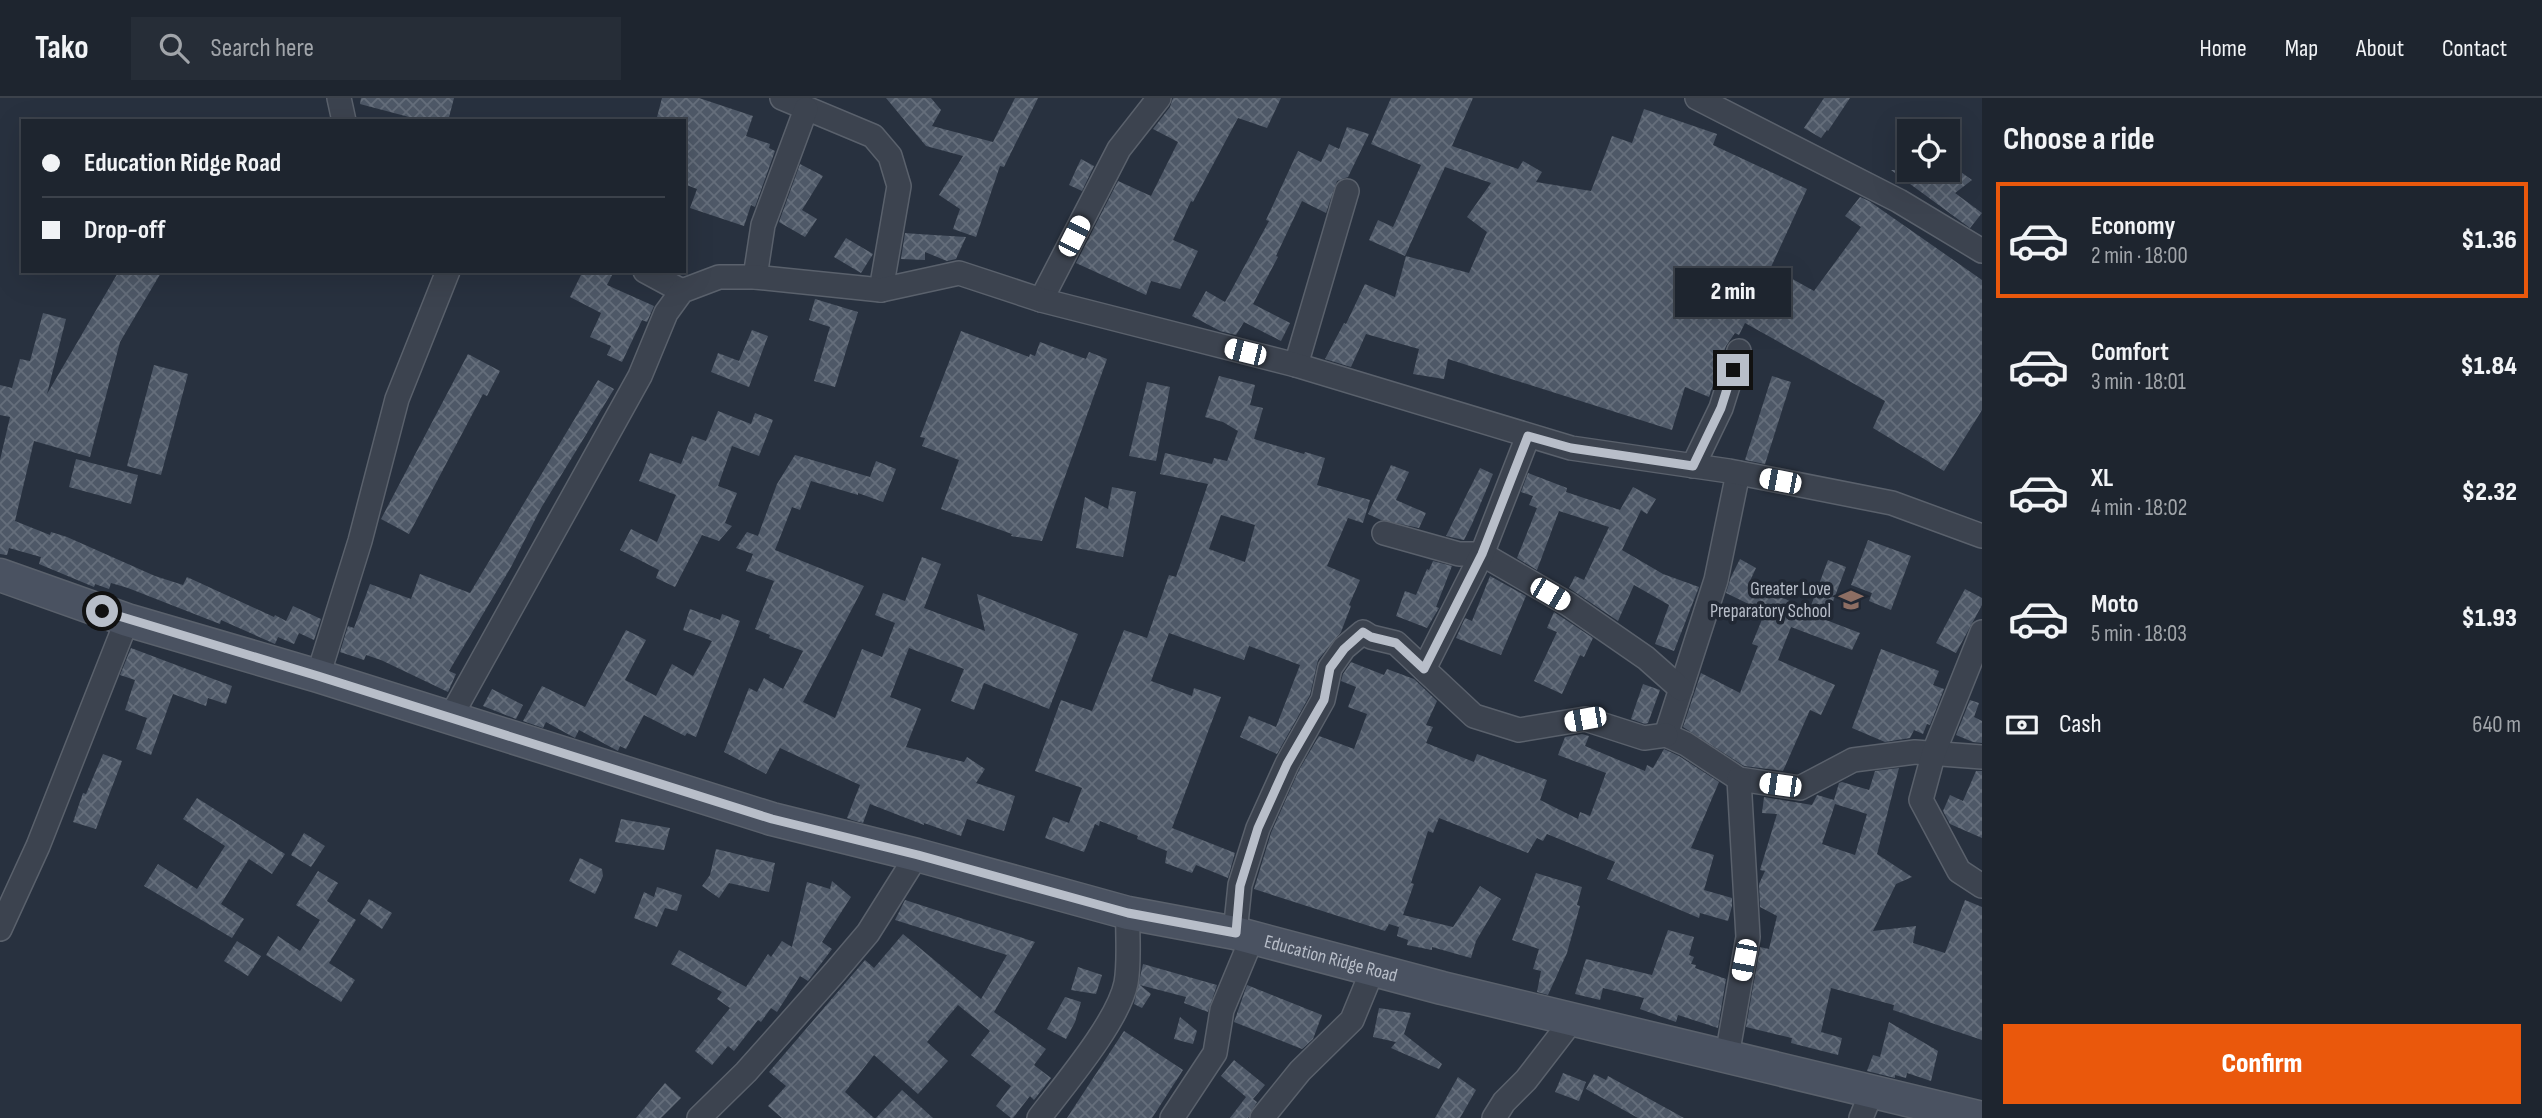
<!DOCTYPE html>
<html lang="en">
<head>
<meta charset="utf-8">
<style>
  :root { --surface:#1e252f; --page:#262d37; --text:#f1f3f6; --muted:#a1a5aa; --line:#3c424b; --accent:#ea580c }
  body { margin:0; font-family:"Sofia Sans Condensed",sans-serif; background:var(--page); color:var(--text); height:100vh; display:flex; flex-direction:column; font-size:26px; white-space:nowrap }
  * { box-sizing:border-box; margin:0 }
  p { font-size:23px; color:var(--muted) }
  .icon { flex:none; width:38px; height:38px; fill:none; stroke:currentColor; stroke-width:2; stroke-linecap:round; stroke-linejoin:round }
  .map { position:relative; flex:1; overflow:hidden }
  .sheet { display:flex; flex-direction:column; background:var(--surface); width:560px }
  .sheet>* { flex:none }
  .banner { position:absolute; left:21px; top:21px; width:665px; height:154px; border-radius:0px; box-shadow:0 7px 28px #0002,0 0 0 2px var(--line); display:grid; align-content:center; height:154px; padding:0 21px; background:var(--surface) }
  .buttons { position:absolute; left:1897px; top:21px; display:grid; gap:14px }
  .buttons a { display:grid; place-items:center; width:63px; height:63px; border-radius:0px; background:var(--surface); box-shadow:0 7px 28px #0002,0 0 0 2px var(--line); font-size:35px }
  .end { position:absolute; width:32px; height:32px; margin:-16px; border:9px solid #b8bec9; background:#111; box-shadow:0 0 0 4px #111 }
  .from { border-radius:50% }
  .bubble { position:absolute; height:49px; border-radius:0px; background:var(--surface); box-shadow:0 7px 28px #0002,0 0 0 2px var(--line); font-size:23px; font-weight:800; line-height:49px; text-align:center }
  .car { position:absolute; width:21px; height:42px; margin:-21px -10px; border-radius:9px; box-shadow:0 0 5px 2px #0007; background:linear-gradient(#fff 24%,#345 0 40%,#fff 0 76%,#345 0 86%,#fff 0) }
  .banner b { display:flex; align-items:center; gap:24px; height:66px; font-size:26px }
  .banner b+b { border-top:2px solid var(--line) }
  .banner i { width:18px; height:18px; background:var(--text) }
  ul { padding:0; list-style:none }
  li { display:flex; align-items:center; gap:21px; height:116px; margin:0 14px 10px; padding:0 7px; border:4px solid transparent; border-radius:0px }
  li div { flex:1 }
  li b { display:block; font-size:26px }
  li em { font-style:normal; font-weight:800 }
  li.selected { border-color:var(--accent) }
  li>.icon { width:63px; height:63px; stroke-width:1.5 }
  h2 { padding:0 21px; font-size:32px; line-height:84px }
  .pay { display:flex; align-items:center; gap:18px; height:77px; padding:0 21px; font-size:26px }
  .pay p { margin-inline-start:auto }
  .cta { display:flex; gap:14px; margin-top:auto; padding:14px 21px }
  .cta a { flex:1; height:80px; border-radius:0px; background:var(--accent); color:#fff; font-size:28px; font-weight:800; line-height:80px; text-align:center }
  header { display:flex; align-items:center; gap:42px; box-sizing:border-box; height:98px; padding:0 35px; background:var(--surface); border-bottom:2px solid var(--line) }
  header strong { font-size:33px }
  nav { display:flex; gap:38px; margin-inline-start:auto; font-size:24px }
  .search { width:490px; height:63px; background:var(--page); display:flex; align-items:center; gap:18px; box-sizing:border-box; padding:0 24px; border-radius:0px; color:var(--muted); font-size:26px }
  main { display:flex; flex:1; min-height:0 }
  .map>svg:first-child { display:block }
  .building { fill:url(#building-cross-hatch); fill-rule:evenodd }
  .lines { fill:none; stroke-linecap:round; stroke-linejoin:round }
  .minor-casing { stroke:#5a616c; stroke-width:26 }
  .secondary-casing { stroke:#5a616c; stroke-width:35 }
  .minor { stroke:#3c434f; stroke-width:23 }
  .secondary { stroke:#4a5261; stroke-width:32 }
  .route { stroke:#b8bec9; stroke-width:9 }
  .labels { text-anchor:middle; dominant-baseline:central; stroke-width:7; stroke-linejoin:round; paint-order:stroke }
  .poi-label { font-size:19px; fill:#b8bec9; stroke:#212834; text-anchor:end }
  .street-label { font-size:19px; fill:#b8bec9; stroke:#212834 }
</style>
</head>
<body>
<header>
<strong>Tako</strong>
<div class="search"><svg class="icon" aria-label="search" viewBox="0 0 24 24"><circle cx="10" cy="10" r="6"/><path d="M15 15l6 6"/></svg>Search here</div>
<nav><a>Home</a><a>Map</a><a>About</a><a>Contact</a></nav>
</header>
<main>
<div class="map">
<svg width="1982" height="1020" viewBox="0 0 1982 1020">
  <defs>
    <pattern id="building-cross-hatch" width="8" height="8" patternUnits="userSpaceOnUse" patternTransform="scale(1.75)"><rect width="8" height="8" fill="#4e5867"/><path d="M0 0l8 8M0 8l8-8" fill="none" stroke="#656e7b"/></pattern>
  </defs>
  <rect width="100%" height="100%" fill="#28313f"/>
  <!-- building -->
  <g class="building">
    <polygon points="361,0 454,0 448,23 424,23 360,6"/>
    <polygon points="662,0 699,0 753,18 746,38 770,46 769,50 775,53 755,109 751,107 744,128 690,110 697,91 684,86 684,23 656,23"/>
    <polygon points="886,0 931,0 941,12 932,28 993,44 1015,0 1038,0 1004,69 1000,68 976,139 953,131 960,111 939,97 963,58 926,48"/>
    <polygon points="1173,0 1281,0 1267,30 1238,20 1193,104 1191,103 1173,142 1198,153 1180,191 1151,183 1146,197 1076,165 1118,83 1151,98 1178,44 1153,31 1170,9"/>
    <polygon points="1391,0 1473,0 1452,48 1518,71 1523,63 1542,74 1536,84 1591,93 1612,38 1632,45 1644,11 1717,36 1713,47 1807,91 1771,169 1814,193 1861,129 1845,118 1860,99 1869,103 1982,182 1982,312 1944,373 1873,330 1885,303 1745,225 1739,237 1735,235 1726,248 1709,299 1685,289 1672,332 1448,261 1444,281 1413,276 1419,251 1366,236 1351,269 1325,261 1344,225 1346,226 1365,186 1395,199 1406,158 1469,175 1487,134 1467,119 1491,85 1445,69 1405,158 1369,142 1378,122 1393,129 1421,67 1371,46"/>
    <polygon points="1824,0 1850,0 1828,33 1827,32 1821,40 1804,30"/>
    <polygon points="1347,29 1369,36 1348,79 1337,83 1326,115 1302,103 1276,158 1278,159 1253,206 1290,225 1281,243 1244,224 1236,237 1220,233 1192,218 1206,193 1225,204 1269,123 1266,122 1298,53 1321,64 1329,46 1339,51"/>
    <polygon points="1081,61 1094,68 1082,93 1069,87"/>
    <polygon points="800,66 823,78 802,112 817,121 805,139 779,124"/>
    <polygon points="1891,72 1958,72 1972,82 1955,95 1982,115 1970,130"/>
    <polygon points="905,135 918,136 966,139 956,161 947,163 925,154 925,162 901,161"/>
    <polygon points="846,140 873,156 861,175 834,159"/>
    <polygon points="119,173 162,173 120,244 90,359 34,343 15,423 50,437 51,434 67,439 155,478 183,487 187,479 274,519 275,517 286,523 293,508 321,521 314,542 299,535 294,546 278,539 275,546 221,522 220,526 128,490 111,485 109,491 95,486 94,489 39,466 41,459 9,450 7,457 0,456 0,362 10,319 0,317 0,287 12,290 20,261 30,263 43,215 66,221 47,296"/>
    <polygon points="583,173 614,173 607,187 654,208 647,224 642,222 622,264 607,257 611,248 590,239 601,215 570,199"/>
    <polygon points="815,201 858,214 835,289 814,283 830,229 809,222"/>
    <polygon points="752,232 768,238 749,289 711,274 718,255 739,263"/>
    <polygon points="961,233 1029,259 1030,256 1035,258 1040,244 1086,261 1089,254 1107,261 1042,443 1011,438 1012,436 941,411 959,362 922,348 925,340 920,339"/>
    <polygon points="468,256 500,273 487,298 483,296 409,436 381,421"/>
    <polygon points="154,267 188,276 161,377 127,368"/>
    <path d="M1219,278L1255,287L1250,307L1263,310L1254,341L1304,356L1305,354L1325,360L1317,387L1370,402L1363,425L1348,420L1327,468L1360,482L1349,507L1351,508L1341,534L1318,562L1310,597L1277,656L1240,639L1249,618L1276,629L1300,567L1249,548L1244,562L1169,535L1151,583L1192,598L1194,590L1221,599L1172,730L1235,755L1228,780L1196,767L1192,775L1165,765L1167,753L1137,741L1138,738L1100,723L1099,728L1095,726L1084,754L1045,740L1053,719L1069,725L1082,690L1035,673L1061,602L1092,613L1124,532L1147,540L1169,477L1176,479L1208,386L1160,376L1165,355L1212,366L1214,360L1227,363L1238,333L1223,324L1205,319ZM1221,417L1255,427L1245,464L1209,451Z"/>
    <polygon points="1772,278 1791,284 1765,366 1745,362"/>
    <polygon points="598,282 614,291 541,410 511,469 449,573 456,576 448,594 381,562 366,557 364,562 340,554 348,528 354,530 370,486 411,501 420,476 470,495"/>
    <polygon points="1147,284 1170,289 1156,363 1129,358"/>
    <polygon points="718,313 751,326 755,315 773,322 759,358 732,348 718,388 737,395 725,425 732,428 719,443 702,437 675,489 656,480 659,472 620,452 631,431 657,444 676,397 639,383 650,355 681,366 692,338 706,343"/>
    <polygon points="795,357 870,379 876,363 896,371 883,404 858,395 858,397 811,383 800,412 792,409 775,452 864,488 803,604 835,620 862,551 882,559 895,525 875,517 883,495 905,503 922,459 941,466 924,510 985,533 977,496 1078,536 1049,611 984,585 974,612 951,603 964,571 909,550 890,599 921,611 906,649 964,664 967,659 985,671 976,685 1015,698 1004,733 967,721 961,738 924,725 924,727 870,706 863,725 852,722 847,720 860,687 780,650 766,676 724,654 749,590 757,594 764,580 783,591 803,553 769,540 770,537 755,531 774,483 746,473 753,456 736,450 747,434 758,438 777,386"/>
    <polygon points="76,361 138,377 131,406 69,389"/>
    <polygon points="1391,367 1409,374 1396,402 1426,415 1419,430 1381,422 1368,416"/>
    <polygon points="1480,370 1493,376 1472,426 1464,442 1446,438"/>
    <polygon points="1528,375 1567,390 1566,394 1620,412 1633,389 1656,401 1647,416 1641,412 1622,452 1663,476 1699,489 1674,553 1655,546 1669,507 1634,487 1618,523 1569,490 1575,478 1584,482 1609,429 1559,413 1537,472 1517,460 1537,410 1529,407 1533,398 1521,394"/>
    <polygon points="1112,389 1136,394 1123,459 1076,450 1085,399 1108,411"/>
    <polygon points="1868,442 1911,458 1891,512 1869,503 1872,495 1851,487"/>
    <polygon points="1740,461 1756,470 1750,483 1809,513 1828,462 1846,469 1826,522 1860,535 1852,552 1791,529 1778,562 1835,587 1821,617 1810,612 1783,673 1744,668 1683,629 1701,575 1740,595 1758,548 1752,546 1765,514 1726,495 1731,479"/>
    <polygon points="1433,463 1452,468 1436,509 1439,510 1427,530 1396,518 1405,493 1416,497 1427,471 1429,472"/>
    <polygon points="1490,478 1526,498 1501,557 1456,540 1465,520 1472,523"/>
    <polygon points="1965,491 1982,500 1982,507 1956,555 1936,545"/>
    <polygon points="690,511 720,522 722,516 740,523 696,639 687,635 685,638 644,617 626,651 620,648 618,653 579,632 575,640 546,624 543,630 523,623 542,588 585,609 626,532 646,542 625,582 656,598 672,566 693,578 712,543 683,532"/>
    <polygon points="1554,514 1593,540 1584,559 1580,557 1562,596 1534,583 1557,534 1547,530"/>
    <polygon points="131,550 232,588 226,606 208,600 206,608 173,596 151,657 136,651 147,620 125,612 135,582 120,577"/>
    <polygon points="1881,551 1939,573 1933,587 1944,591 1930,627 1927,626 1923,636 1914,632 1910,640 1885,644 1852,630"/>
    <polygon points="1351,564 1384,577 1387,571 1414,581 1437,603 1426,627 1433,629 1426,645 1474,664 1477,656 1547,682 1540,702 1578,721 1580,714 1590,718 1606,675 1558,657 1565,639 1582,636 1589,638 1585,648 1645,673 1647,667 1653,670 1664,651 1679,658 1719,684 1691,750 1714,757 1704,792 1732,800 1732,808 1728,823 1700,815 1699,820 1607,781 1615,764 1547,736 1543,743 1537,740 1528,755 1439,720 1433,735 1428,733 1411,785 1414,786 1403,817 1453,829 1480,788 1501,801 1476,843 1471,860 1432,849 1432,852 1407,847 1408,842 1397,838 1399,829 1389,826 1385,833 1254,791 1271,735 1299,672 1319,638 1354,651 1367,616 1348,609 1356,589 1341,583 1343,576"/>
    <polygon points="1643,586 1660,592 1648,625 1645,626 1631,621"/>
    <polygon points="492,591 523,607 516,621 483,608"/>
    <polygon points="1970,602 1979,605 1974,619 1982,623 1982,645 1973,644 1956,637"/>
    <polygon points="103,656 122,663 96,731 73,724 83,695 86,696"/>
    <path d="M1899,670L1877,756L1912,779L1896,786L1873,833L1916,828L1913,845L1945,855L1965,802L1982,809V942L1893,912L1894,907L1831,890L1821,934L1842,940L1838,957L1791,945L1792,940L1746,929L1760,849L1769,851L1777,818L1760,809L1759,786L1765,773L1760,772L1777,716L1762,715L1764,699L1812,707L1817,697L1834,702L1839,685L1842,684L1869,692L1875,673ZM1835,706L1867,716L1855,757L1822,746Z"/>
    <polygon points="1976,673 1982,673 1982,740 1950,726 1943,713 1950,697 1963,703"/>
    <polygon points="197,700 285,756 272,776 249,761 221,806 244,821 232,840 144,788 158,766 197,791 225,748 183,721"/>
    <polygon points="621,721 670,730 664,752 615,744"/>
    <polygon points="304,735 325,748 311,769 291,757"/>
    <polygon points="716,751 775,765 769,794 729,785 719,800 702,788 710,777"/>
    <polygon points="580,760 602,771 603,778 595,796 569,783"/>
    <polygon points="318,773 338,785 327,803 356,822 329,865 355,882 341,904 266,857 278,838 300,853 320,822 296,807"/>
    <polygon points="1536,775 1582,789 1577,807 1580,808 1567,855 1548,897 1537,894 1541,873 1533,871 1539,851 1512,842"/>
    <polygon points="832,783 851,799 822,844 832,851 808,883 800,878 777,914 771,910 761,924 758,922 734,953 728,948 712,967 695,953 730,910 717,901 722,894 671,866 679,852 746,889 768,856 771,859 782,843 792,849 807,784 830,791"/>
    <polygon points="657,789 682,797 677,813 665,810 657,829 634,820 644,794 654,799"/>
    <polygon points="369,801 392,815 382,831 360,816"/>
    <polygon points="905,802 1035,844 994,914 1046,951 1034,967 1051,980 1034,1002 1030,998 1013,1020 1011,1020 996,1008 1011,988 971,957 990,933 958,907 927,944 948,963 918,996 874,957 845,994 874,1020 782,1020 768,1008 786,988 769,974 865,862 874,870 903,836 981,901 1007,857 895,822"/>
    <polygon points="1668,832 1694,839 1689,857 1694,859 1691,866 1696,867 1695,870 1726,881 1718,930 1678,917 1676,924 1640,911 1644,900 1603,890 1600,902 1575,896 1586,861 1652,877"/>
    <polygon points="237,843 261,858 248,878 224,863"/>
    <polygon points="1143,866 1217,887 1208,914 1184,905 1186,899 1140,887 1151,896 1142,910 1134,906"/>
    <polygon points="1078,869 1102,877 1096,896 1071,892"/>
    <polygon points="1247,887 1322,917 1313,941 1302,951 1234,924"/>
    <polygon points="1065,899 1081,904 1075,924 1066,941 1047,931"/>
    <polygon points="1379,910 1411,915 1404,936 1442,966 1439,971 1391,950 1396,944 1373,939"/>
    <polygon points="1180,919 1197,933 1193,946 1174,941"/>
    <polygon points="1889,924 1938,953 1931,983 1907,975 1906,980 1895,977 1895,980 1867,973 1873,957 1880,959"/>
    <polygon points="1124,933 1183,972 1152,1020 1067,1020"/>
    <polygon points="1234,962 1265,987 1253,1001 1257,1004 1248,1020 1230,1020 1246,999 1221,978"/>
    <polygon points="1563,975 1586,984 1579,1003 1555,994"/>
    <polygon points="1594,976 1606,982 1608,978 1684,1020 1638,1020 1586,991"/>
    <polygon points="1458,979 1476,992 1460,1020 1435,1020"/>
    <polygon points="665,985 681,1000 661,1020 636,1020"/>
    <polygon points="902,992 933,1020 876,1020"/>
  </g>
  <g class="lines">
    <!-- minor casing -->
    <g class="minor-casing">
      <g id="minor">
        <polyline points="339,0 344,23"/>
        <polyline points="782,0 873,38 890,58 899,88 881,192"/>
        <polyline points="1697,0 1899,103 1982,153"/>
        <polyline points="645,173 682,193"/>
        <polyline points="755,179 763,127 806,11"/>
        <polyline points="1041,202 1119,51 1159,0"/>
        <polyline points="1296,267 1347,93"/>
        <polyline points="1693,368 1721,310 1739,253"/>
        <polyline points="1738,375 1716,482 1666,637 1686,646 1739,681 1800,690 1853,662 1915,654 1982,659"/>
        <polyline points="1384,435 1459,456 1482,456 1568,506 1646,560 1681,591"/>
        <polyline points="1982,534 1934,654 1921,702 1959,773 1982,788"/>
        <polyline points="1424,571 1482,456 1528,338"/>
        <polyline points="318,578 360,443 397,301 448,173"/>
        <polyline points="450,620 640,278 666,215 682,193 719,179 755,179 881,192 959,175 1041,202 1296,267 1571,350 1729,373 1892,405 1982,438"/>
        <polyline points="0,831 38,748 127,522"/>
        <polyline points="1235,835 1240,787 1258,730 1287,666 1323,602 1330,570 1344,550 1363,534 1371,539 1396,545 1474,618 1519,632 1585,621 1644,640 1666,637"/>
        <polyline points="1727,958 1748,839 1739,681"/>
        <polyline points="699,1020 746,974 834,875 868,835 917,757"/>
        <path d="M1039,1020C1064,987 1118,924 1126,885C1130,863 1127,838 1128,815"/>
        <polyline points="1172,1020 1215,955 1222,912 1252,840"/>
        <polyline points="1262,1020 1300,973 1352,922 1373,871"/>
        <polyline points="1494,1020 1504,1004 1526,982 1573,921"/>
        <polyline points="1861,1020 1872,993"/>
      </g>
    </g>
    <!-- secondary casing -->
    <g class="secondary-casing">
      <g id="secondary">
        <path id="s1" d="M0,477L127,522L318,578L772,721L917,757L1128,815L1235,835L1442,890L1982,1020"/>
      </g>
    </g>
    <!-- minor -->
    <use href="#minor" class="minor"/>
    <!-- secondary -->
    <use href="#secondary" class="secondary"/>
  </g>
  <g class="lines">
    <!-- route -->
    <polyline class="route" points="102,513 318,578 772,721 918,757 1128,815 1236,835 1240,788 1258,730 1287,666 1324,602 1330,570 1344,551 1363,534 1371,539 1396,545 1424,571 1482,456 1528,338 1571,350 1693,368 1721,310 1733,272"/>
  </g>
  <!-- icons -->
  <defs>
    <g id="school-bare" transform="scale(1.89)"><path d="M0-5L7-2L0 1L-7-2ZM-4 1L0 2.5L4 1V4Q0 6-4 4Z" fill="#8d6e63" stroke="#212834" stroke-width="2.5" paint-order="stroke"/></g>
  </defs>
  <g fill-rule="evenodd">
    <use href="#school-bare" x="1851" y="502"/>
  </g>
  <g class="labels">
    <!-- poi labels -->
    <g class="poi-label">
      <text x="1831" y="491">Greater Love<tspan x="1831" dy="22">Preparatory School</tspan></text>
    </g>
    <!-- street labels -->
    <g class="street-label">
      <text stroke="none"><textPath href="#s1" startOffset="1386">Education Ridge Road</textPath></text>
    </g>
  </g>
</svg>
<div class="buttons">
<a><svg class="icon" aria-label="locate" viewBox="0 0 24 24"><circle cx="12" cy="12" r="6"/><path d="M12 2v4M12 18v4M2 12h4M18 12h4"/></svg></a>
</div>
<i class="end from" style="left:102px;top:513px"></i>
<i class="end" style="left:1733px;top:272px"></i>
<div class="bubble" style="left:1675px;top:170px;width:116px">2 min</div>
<i class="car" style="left:1074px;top:138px;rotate:27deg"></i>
<i class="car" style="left:1245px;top:254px;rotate:284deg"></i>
<i class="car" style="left:1780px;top:383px;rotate:281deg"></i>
<i class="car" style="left:1550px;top:496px;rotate:120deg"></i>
<i class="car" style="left:1585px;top:621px;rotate:260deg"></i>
<i class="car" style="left:1780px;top:687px;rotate:278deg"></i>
<i class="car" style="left:1744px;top:862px;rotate:191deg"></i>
<div class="banner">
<b><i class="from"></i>Education Ridge Road</b>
<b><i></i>Drop-off</b>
</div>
</div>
<section class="sheet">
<h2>Choose a ride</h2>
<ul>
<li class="selected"><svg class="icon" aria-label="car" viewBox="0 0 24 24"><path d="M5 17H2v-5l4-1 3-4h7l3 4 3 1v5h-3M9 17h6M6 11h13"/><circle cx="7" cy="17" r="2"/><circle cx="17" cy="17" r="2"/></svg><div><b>Economy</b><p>2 min · 18:00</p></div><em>$1.36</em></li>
<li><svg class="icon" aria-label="car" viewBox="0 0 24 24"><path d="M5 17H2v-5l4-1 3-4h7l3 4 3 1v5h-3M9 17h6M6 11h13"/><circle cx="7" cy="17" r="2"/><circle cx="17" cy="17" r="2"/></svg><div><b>Comfort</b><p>3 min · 18:01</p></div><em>$1.84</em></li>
<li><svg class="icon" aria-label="car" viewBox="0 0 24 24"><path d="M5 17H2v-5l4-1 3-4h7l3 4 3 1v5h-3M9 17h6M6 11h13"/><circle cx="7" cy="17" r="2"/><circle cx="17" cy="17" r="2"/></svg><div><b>XL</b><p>4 min · 18:02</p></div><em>$2.32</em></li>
<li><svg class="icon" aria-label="car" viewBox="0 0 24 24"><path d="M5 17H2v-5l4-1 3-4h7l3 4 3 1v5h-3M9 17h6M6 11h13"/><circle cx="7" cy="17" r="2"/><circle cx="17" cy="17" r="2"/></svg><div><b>Moto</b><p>5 min · 18:03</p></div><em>$1.93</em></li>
</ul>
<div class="pay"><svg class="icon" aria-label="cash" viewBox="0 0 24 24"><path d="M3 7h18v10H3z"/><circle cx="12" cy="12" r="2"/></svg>Cash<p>640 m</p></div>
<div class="cta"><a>Confirm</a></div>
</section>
</main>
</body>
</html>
